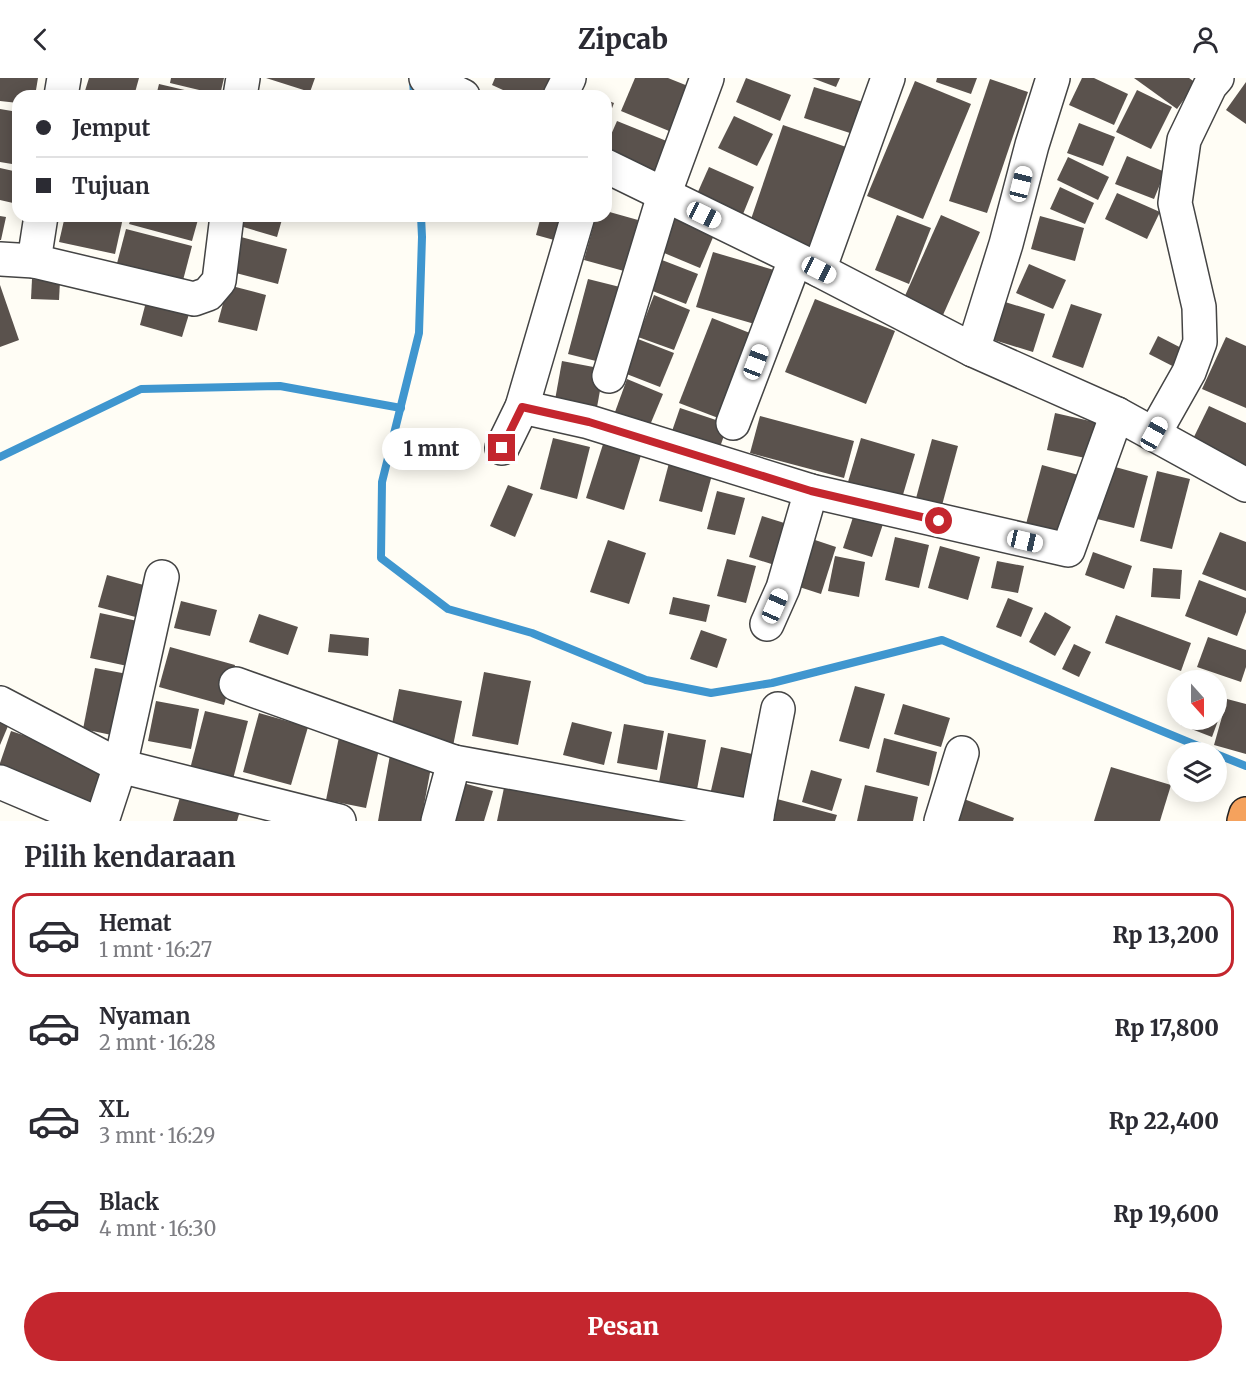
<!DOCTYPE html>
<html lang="id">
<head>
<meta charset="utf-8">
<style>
  :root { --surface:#fff; --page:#f7f7f7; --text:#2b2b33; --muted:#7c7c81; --line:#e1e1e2; --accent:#c4262e }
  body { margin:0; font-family:Merriweather,serif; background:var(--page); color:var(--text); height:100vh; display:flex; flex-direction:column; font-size:22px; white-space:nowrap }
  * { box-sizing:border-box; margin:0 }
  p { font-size:20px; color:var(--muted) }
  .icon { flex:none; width:33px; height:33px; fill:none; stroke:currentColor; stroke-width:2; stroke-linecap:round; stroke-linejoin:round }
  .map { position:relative; height:743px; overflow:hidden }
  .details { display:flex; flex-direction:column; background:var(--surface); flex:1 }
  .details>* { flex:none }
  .top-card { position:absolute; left:12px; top:12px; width:600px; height:132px; border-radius:18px; box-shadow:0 3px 15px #0003; display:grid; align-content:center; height:132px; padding:0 24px; background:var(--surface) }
  .needle { width:39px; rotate:159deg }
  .controls { position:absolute; left:1167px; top:592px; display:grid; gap:12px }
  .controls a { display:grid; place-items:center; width:60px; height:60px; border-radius:50%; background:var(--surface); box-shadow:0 3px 15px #0003; font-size:30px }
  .end { position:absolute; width:27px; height:27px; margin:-14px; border:8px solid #c4262e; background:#fff; box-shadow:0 0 0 3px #fff }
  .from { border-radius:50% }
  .bubble { position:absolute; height:42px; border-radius:21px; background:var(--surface); box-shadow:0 3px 15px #0003; font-size:20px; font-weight:800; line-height:42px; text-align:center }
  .car { position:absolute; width:18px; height:36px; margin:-18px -9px; border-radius:8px; box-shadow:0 0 4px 2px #0007; background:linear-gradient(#fff 24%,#345 0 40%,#fff 0 76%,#345 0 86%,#fff 0) }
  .top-card b { display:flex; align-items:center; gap:21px; height:57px; font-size:22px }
  .top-card b+b { border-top:2px solid var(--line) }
  .top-card i { width:15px; height:15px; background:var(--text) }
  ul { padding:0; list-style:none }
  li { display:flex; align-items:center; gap:18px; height:84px; margin:0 12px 9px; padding:0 12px; border:3px solid transparent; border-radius:18px }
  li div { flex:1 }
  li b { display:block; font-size:22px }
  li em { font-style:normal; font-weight:800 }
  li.current { border-color:var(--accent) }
  li>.icon { width:54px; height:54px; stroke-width:1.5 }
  h2 { padding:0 24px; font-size:27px; line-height:72px }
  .primary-button { display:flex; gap:12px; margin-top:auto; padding:12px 24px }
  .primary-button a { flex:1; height:69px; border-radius:36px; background:var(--accent); color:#fff; font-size:24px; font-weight:800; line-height:69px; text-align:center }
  header { display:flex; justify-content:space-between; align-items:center; height:78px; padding:0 24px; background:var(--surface); font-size:27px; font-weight:800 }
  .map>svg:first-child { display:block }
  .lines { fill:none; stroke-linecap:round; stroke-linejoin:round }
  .stream { stroke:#3f96cf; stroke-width:8 }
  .building { fill:#5a524d }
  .minor-casing { stroke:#444; stroke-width:36 }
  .highway-casing { stroke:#222; stroke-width:36 }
  .minor { stroke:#fff; stroke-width:33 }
  .highway { stroke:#f5a25d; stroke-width:33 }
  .route { stroke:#c4262e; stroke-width:8 }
</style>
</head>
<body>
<header><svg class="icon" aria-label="back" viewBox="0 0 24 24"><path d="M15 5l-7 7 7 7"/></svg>Zipcab<svg class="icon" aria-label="person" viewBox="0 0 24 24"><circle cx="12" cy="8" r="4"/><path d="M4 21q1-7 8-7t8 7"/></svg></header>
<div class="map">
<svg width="1246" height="743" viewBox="0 0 1246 743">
  <rect width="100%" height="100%" fill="#fffdf5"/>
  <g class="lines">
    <!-- stream -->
    <g class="stream">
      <polyline points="413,2 414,18"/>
      <polyline points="421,138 422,159 419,255 382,404 381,480 448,531 532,555 646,602 711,615 772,605 942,562 1215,675"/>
      <polyline points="0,379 141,311 280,308 401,330"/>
      <polyline points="1216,676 1246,688"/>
    </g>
  </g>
  <!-- building -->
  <g class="building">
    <polygon points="0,0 38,0 35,18 18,18 18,25 0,23"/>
    <polygon points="89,0 139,0 134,18 91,18 84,16"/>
    <polygon points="171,0 224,0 220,17 170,5"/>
    <polygon points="266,0 315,0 310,14"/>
    <polygon points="495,0 555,0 546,18 516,18 492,7"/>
    <polygon points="635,0 668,0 688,8 669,53 621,33"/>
    <polygon points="746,0 791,17 780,43 736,24"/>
    <polygon points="812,0 840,0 836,9"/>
    <polygon points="937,0 977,0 971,16 936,4"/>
    <polygon points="1082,0 1094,0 1128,16 1114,47 1069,27"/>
    <polygon points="1134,0 1189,0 1196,5 1177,31"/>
    <polygon points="990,1 1028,14 987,135 949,123"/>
    <polygon points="915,3 971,26 923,141 867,118"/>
    <polygon points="1246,4 1246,46 1226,32"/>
    <polygon points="159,6 206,17 206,18 156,18"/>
    <polygon points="814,9 863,24 853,56 804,40"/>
    <polygon points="1137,12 1172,29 1151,71 1116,54"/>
    <polygon points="606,22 614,25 606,46"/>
    <polygon points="0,31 18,34 18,87 0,84"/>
    <polygon points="734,38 773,56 757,88 718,70"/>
    <polygon points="617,43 679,68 664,104 606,79 606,68"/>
    <polygon points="1079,45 1115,59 1103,88 1067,75"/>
    <polygon points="783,47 849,70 814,172 748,150"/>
    <polygon points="1127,78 1165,94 1154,121 1115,106"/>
    <polygon points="1068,79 1109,99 1098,122 1057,102"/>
    <polygon points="709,89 754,109 743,136 697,116"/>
    <polygon points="0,90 18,94 13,125 0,122"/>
    <polygon points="1060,109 1094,125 1085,146 1050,131"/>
    <polygon points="1117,115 1160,134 1147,161 1105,141"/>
    <polygon points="606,133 638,142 624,193 584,182 596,138 606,138"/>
    <polygon points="897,137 931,150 909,206 875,192"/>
    <polygon points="941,137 980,154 943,237 904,220"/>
    <polygon points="0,138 6,139 1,162 0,162"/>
    <polygon points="65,138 123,140 115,176 59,164"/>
    <polygon points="132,138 199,138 192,163 129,146"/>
    <polygon points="243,138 283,138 277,159 240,148"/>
    <polygon points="541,138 573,138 565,165 536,157"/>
    <polygon points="1040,138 1084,150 1075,183 1031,171"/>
    <polygon points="671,139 714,157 700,190 657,172"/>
    <polygon points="126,151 192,168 181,210 115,193"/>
    <polygon points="241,159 287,171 278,206 232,194"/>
    <polygon points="713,174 774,192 758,247 696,229"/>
    <polygon points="662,182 698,196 686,226 650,212"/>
    <polygon points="1029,186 1066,202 1053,231 1016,215"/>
    <polygon points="32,201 60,203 59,222 31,221"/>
    <polygon points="588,201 624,210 604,285 568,276"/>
    <polygon points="0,207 19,262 0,269"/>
    <polygon points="228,207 266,217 257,253 218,244"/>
    <polygon points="654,217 690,232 674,272 638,259"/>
    <polygon points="815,221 895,253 866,326 785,294"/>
    <polygon points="146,224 189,236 182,259 140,247"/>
    <polygon points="1005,224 1045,236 1033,274 994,262"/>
    <polygon points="1071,226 1102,236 1083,290 1052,279"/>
    <polygon points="712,240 760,259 726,343 679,325"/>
    <polygon points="1158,258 1195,277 1186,295 1149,276"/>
    <polygon points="1226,259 1246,268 1246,330 1202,311"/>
    <polygon points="638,261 674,275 660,309 624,295"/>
    <polygon points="562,283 604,291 597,329 555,322"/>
    <polygon points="627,301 663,316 650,347 615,334"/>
    <polygon points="1209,328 1246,345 1246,391 1191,365"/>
    <polygon points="680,330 728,346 719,372 671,356"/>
    <polygon points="1055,335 1103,346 1095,382 1047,372"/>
    <polygon points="760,338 854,363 844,400 750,375"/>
    <polygon points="553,360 590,369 577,421 540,411"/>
    <polygon points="861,360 915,376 902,420 848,404"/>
    <polygon points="932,361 958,368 941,431 915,424"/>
    <polygon points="604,363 642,374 624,432 586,420"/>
    <polygon points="669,385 712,397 702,434 659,423"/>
    <polygon points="1042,387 1086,399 1066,469 1023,457"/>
    <polygon points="1108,387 1148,398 1134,450 1093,440"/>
    <polygon points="1157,393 1190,401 1172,471 1140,463"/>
    <polygon points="508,407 533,416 515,459 490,448"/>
    <polygon points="717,413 745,420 735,457 707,451"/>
    <polygon points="855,433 884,443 872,479 843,470"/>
    <polygon points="762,438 797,449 784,490 749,479"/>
    <polygon points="1220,454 1246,464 1246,513 1202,496"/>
    <polygon points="806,459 836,469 821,516 790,506"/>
    <polygon points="895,459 929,467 919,510 885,502"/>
    <polygon points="608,462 646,475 629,526 590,514"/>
    <polygon points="940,468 980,479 968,522 928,510"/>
    <polygon points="1093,474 1132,488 1124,511 1085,497"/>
    <polygon points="835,478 865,484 859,519 828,513"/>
    <polygon points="727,481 756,488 746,525 717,518"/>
    <polygon points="997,483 1024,488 1018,515 991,510"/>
    <polygon points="1153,490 1182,492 1180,521 1151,519"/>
    <polygon points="107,497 151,509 143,541 98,529"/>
    <polygon points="1199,502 1246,520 1246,534 1237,558 1185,538"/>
    <polygon points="673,519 710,527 706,544 669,536"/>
    <polygon points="1008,520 1033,530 1021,559 996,549"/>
    <polygon points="181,523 217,532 210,558 174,550"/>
    <polygon points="1045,534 1071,549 1055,578 1029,564"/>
    <polygon points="100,535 142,544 132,589 90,580"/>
    <polygon points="259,536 298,549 288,577 249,564"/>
    <polygon points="1116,537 1191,565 1181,593 1105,565"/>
    <polygon points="701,552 727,561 717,590 690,581"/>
    <polygon points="330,556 369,560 368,578 328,574"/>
    <polygon points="1208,559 1246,572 1246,589 1241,604 1197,589"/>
    <polygon points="1074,566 1091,574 1079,599 1062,591"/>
    <polygon points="170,569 235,587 224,627 159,609"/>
    <polygon points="95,590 133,597 121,659 83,651"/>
    <polygon points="484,594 531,603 518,667 472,658"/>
    <polygon points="855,608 885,616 869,671 839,663"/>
    <polygon points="399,611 462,623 453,668 390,656"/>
    <polygon points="1227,621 1246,626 1246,676 1214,667"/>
    <polygon points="156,623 199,631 191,671 148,663"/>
    <polygon points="903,626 950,640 941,669 894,656"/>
    <polygon points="1216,626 1223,629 1212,659 1181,647 1183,642 1216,642"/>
    <polygon points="205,633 248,643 232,705 189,695"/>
    <polygon points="259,635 308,649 291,707 243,694"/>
    <polygon points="0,636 11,641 0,667"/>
    <polygon points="572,644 612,654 604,687 563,677"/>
    <polygon points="624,646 664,653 657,692 617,685"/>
    <polygon points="11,653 104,684 89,727 0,697 0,685"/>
    <polygon points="668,655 706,662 696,717 658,710"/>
    <polygon points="339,659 380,667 366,730 326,722"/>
    <polygon points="884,660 937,674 929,708 876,694"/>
    <polygon points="721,669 761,678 750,726 710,717"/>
    <polygon points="390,677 432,684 421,743 378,743"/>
    <polygon points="1111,689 1171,707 1160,743 1094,743"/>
    <polygon points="811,692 842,701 832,733 802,724"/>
    <polygon points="463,705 493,713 484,743 452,743"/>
    <polygon points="505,705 680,742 680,743 497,743"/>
    <polygon points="865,707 918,719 913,743 857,743"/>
    <polygon points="181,716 240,733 237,743 173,743"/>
    <polygon points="777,721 837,737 835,743 771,743"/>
    <polygon points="964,721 1014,740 1013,743 955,743"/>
  </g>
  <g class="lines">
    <!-- minor casing -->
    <g class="minor-casing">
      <g id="minor">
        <polyline points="426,0 463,18"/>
        <polyline points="61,18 64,0"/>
        <polyline points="240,18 243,0"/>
        <polyline points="560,18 569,0"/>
        <polyline points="606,88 819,192 973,272 1117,336 1246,407"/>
        <polyline points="0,181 34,183 194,221 208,216 219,203 227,138"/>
        <polyline points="34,183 41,138"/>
        <polyline points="819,192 888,0"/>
        <polyline points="973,272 1006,166 1032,67 1053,0"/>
        <polyline points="609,298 664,117 707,0"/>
        <polyline points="522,329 589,344 811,413 1068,472 1117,336"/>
        <polyline points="733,345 795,182"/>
        <polyline points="1154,356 1189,294 1200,264 1199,229 1175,125 1184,62 1210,8 1217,0"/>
        <polyline points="502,370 522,329 578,138"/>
        <polyline points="767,546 783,510 811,413"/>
        <polyline points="236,606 454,684"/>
        <polyline points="0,625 120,688 339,743"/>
        <polyline points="0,704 92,743"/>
        <polyline points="102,743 120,688 162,499"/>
        <polyline points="438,743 454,684 757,739"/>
        <polyline points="756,743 778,631"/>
        <polyline points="941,743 962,675"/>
      </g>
    </g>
    <!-- highway casing -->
    <g class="highway-casing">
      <polyline id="highway" points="1244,743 1246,736"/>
    </g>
    <!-- minor -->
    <use href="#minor" class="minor"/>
    <!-- highway -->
    <use href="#highway" class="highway"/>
  </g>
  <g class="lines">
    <!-- route -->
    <polyline class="route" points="502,370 522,329 589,344 811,413 939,443"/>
  </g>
</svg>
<div class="controls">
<a><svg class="needle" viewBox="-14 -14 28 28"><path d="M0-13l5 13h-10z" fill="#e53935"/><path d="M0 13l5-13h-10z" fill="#7c7c81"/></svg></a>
<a><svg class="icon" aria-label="layers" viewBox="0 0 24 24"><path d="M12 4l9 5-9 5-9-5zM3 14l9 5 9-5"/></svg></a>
</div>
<i class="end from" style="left:939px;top:443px"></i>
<i class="end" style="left:502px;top:370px"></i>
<div class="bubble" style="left:382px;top:350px;width:99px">1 mnt</div>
<i class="car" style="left:1021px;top:106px;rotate:14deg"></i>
<i class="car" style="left:704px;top:137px;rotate:116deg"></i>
<i class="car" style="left:819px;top:192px;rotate:117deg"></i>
<i class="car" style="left:756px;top:284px;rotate:21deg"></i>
<i class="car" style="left:1154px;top:356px;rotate:29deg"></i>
<i class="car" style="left:1025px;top:463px;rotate:103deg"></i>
<i class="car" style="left:775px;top:528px;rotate:24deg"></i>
<div class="top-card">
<b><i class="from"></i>Jemput</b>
<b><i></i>Tujuan</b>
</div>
</div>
<section class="details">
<h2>Pilih kendaraan</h2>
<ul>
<li class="current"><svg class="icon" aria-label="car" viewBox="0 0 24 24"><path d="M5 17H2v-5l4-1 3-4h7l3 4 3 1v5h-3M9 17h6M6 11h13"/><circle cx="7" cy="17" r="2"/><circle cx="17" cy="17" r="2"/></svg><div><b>Hemat</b><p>1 mnt · 16:27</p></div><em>Rp 13,200</em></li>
<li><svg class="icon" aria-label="car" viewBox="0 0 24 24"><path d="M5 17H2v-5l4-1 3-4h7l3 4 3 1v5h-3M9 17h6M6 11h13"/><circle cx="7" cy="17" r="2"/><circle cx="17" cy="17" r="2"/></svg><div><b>Nyaman</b><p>2 mnt · 16:28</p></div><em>Rp 17,800</em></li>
<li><svg class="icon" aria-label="car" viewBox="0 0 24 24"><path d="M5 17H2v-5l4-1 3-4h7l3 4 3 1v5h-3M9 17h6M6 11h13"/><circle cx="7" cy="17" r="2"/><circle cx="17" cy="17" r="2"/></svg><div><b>XL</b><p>3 mnt · 16:29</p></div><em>Rp 22,400</em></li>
<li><svg class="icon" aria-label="car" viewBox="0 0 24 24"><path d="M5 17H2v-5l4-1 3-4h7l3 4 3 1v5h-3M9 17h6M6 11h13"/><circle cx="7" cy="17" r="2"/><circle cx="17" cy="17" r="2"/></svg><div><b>Black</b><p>4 mnt · 16:30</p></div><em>Rp 19,600</em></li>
</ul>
<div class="primary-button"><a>Pesan</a></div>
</section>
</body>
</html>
